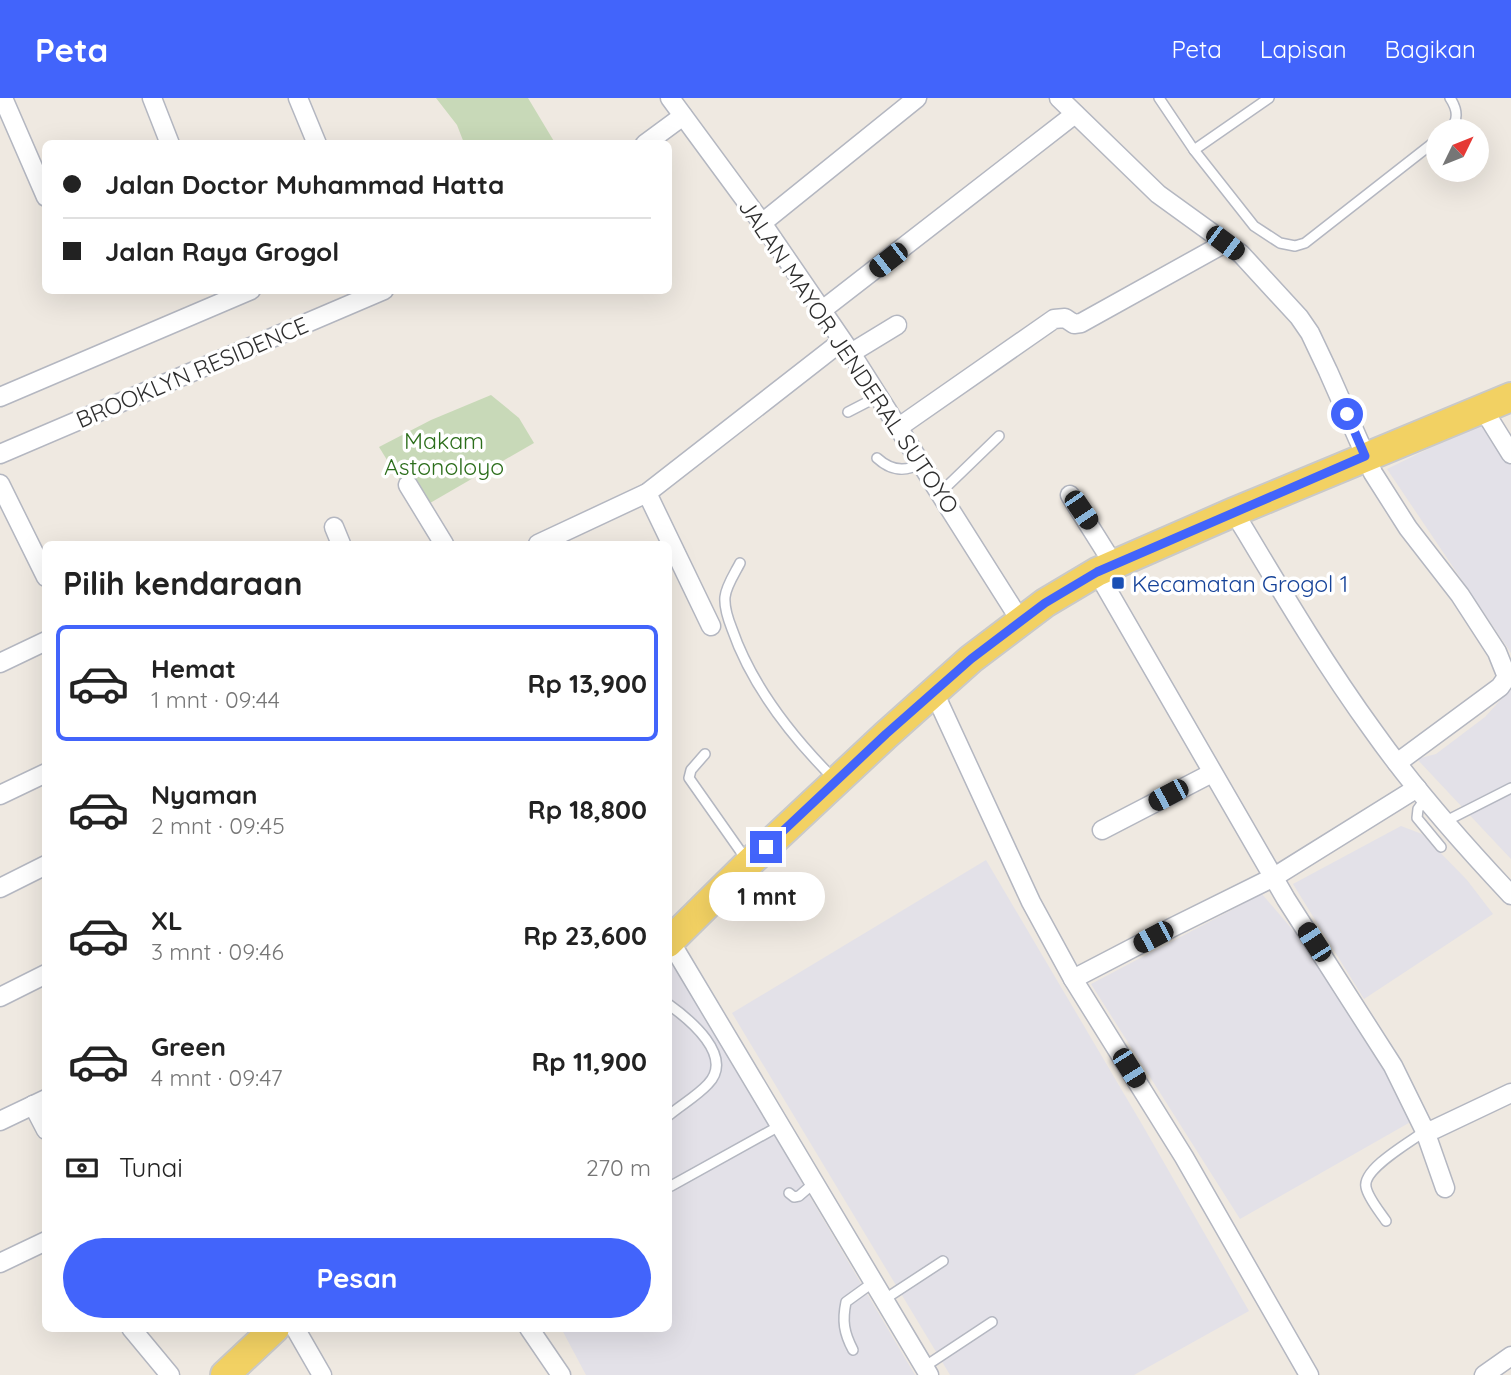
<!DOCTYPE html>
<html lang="id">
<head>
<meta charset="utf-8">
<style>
  :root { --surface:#fff; --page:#f6f6f6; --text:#222; --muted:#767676; --line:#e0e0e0; --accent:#4264fb }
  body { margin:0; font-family:Quicksand,sans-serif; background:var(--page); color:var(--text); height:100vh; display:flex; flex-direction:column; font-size:26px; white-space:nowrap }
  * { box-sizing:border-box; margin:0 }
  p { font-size:23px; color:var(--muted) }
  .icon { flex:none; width:38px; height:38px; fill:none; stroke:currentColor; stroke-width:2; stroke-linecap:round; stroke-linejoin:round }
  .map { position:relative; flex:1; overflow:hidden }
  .details { position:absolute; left:42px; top:443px; width:630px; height:791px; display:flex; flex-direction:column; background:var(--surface); border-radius:10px; box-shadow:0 7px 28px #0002 }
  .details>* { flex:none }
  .hud { position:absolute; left:42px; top:42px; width:630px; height:154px; border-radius:10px; box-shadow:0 7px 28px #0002; display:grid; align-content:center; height:154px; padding:0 21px; background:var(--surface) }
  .needle { width:46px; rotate:47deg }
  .controls { position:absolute; left:1426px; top:21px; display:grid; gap:14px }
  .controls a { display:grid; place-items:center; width:63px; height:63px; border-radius:50%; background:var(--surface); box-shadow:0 7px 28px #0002; font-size:35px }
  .end { position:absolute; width:32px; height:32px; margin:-16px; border:9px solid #4264fb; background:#fff; box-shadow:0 0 0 4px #fff }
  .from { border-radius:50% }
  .bubble { position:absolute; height:49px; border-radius:24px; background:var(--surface); box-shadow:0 7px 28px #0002; font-size:23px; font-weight:700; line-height:49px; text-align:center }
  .car { position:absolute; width:21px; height:42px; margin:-21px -10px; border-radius:9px; box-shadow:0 0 5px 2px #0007; background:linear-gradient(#222 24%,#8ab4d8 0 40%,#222 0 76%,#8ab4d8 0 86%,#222 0) }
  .hud b { display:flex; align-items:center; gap:24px; height:66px; font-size:26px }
  .hud b+b { border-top:2px solid var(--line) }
  .hud i { width:18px; height:18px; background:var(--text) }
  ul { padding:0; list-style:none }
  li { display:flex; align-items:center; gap:21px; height:116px; margin:0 14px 10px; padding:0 7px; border:4px solid transparent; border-radius:10px }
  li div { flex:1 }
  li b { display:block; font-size:26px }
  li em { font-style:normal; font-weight:700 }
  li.selected { border-color:var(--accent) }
  li>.icon { width:63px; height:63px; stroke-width:1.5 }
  h2 { padding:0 21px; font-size:32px; line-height:84px }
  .pay { display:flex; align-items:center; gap:18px; height:77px; padding:0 21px; font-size:26px }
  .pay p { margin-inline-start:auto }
  .button { display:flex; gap:14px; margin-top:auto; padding:14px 21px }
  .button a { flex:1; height:80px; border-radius:42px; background:var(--accent); color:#fff; font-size:28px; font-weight:700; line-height:80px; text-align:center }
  header { display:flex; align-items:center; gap:42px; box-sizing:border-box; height:98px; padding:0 35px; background:var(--accent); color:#fff }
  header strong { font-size:33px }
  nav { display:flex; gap:38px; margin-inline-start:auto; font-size:24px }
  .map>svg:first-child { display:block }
  .industrial { fill:#e3e1e8 }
  .cemetery { fill:#c8d9b8 }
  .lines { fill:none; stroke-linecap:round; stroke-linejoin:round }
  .lane-casing { stroke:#b4b7c1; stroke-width:12 }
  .street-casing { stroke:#b4b7c1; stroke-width:21 }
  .primary-casing { stroke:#c9c9c9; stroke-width:32 }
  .lane { stroke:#fff; stroke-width:9 }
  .street { stroke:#fff; stroke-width:18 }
  .primary { stroke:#f2d163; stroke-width:28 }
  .route { stroke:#4264fb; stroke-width:9 }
  .transit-dot { fill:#1a4fb4; stroke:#fff; stroke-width:2.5 }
  .labels { text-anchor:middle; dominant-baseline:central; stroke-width:7; stroke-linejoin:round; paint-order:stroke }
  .street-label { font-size:23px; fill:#2e2e2e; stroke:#fff }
  .park-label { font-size:23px; fill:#2c6e1b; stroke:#fff }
  .transit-label { font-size:23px; fill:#164399; stroke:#fff; text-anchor:start }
</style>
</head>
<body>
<header>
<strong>Peta</strong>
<nav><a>Peta</a><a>Lapisan</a><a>Bagikan</a></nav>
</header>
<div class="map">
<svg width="1511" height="1277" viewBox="0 0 1511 1277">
  <rect width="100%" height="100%" fill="#efe9e1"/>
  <!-- industrial -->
  <g class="industrial">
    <polygon points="1481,325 1511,367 1511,555 1387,371"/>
    <polygon points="1511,584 1511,761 1417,661 1436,656 1485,619 1506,596"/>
    <polygon points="1401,728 1422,736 1467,782 1493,816 1364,901 1293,786"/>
    <polygon points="986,762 1143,1028 1249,1213 1134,1277 950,1277 732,915"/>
    <polygon points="1262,796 1309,851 1354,926 1387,972 1414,1022 1240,1121 1091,886"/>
    <polygon points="678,863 806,1092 915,1277 586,1277 561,1230 668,1230 668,872"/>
  </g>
  <!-- cemetery -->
  <g class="cemetery">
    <polygon points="436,0 528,0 555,45 464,45 457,27"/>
    <polygon points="491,297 519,320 534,345 418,412 379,349 431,322"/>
  </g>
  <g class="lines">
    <!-- lane casing -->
    <g class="lane-casing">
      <g id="lane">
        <polyline points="1159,0 1194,52 1254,128 1280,145 1295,148 1305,145 1438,41"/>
        <path d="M1449,33C1459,22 1458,12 1450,0"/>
        <polyline points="1194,52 1269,0"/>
        <polyline points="848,314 879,298"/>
        <path d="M877,360C890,372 905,375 921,365"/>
        <polyline points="941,394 999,338"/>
        <path d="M740,465C735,475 726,488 725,499C724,510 728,521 732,531C752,589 792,639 835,682"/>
        <polyline points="705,656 691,672 689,680 748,764"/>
        <polyline points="1426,700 1418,711 1417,720 1441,749"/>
        <polyline points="1446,723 1511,690"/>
        <path d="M668,906C689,921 735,958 708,986C697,998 681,1007 668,1018"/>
        <polyline points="671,1088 781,1027"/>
        <polyline points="789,1095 794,1099 799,1098 814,1085"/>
        <path d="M1386,1123C1380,1114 1368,1100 1366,1089C1362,1071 1410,1044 1425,1033"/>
        <polyline points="885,1201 943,1163"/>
        <path d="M853,1252C844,1235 842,1223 846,1204L875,1183"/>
        <polyline points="924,1269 992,1224"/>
      </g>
    </g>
    <!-- street casing -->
    <g class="street-casing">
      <g id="street">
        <polyline points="3,0 46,99"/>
        <polyline points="152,0 170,46"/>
        <polyline points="298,0 317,46"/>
        <polyline points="670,0 762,125 851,255 1020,522"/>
        <polyline points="1059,0 1158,96 1241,156 1299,219 1310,235 1328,273 1373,375 1408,430 1460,497 1497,554 1507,579 1500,589 1397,665"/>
        <polyline points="645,46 683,18"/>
        <polyline points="762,125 917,0"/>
        <polyline points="821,213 1075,16"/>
        <polyline points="851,255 897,227"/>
        <polyline points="0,299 251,192"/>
        <polyline points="1483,311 1511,356"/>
        <polyline points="899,329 1054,221 1065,220 1074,226 1081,225 1225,145"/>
        <polyline points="0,356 384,192"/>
        <polyline points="0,386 46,479"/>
        <polyline points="408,387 444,446"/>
        <polyline points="647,395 711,528"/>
        <polyline points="1070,397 1114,467"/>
        <path d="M1234,414C1279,489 1323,564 1374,634C1415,692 1463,746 1511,797"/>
        <polyline points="334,429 341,446"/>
        <polyline points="538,446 647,395 842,243"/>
        <polyline points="1097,474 1286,801 1393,968 1425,1033 1445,1090"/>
        <polyline points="0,565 46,543"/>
        <polyline points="934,594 1031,804 1073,881 1184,1059 1309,1277"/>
        <polyline points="0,697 46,675"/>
        <polyline points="1102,732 1212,675"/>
        <polyline points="0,790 46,767"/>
        <polyline points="670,843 929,1277"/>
        <polyline points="1073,881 1173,829 1274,779 1417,690"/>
        <polyline points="0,899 46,876"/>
        <polyline points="33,1007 46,1032"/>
        <polyline points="0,1023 46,1001"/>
        <polyline points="1425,1033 1435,1031 1511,995"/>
        <polyline points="0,1165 46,1143"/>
        <polyline points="131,1230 170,1277"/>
        <polyline points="295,1230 322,1277"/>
        <polyline points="529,1230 561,1277"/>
        <polyline points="1484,1277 1511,1258"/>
      </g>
    </g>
    <!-- primary casing -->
    <g class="primary-casing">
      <g id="primary">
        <polyline points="668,845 749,765 886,637 971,561 1045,505 1097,474 1234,414 1511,299"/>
        <polyline points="225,1277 275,1230"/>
      </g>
    </g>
    <!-- lane -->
    <use href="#lane" class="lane"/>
    <!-- street -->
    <use href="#street" class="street"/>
    <!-- primary -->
    <use href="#primary" class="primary"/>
  </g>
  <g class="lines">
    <!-- route -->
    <polyline class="route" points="766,749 886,636 971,561 1045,505 1097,474 1365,358 1347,316"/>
  </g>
  <!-- markers -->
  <rect class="transit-dot" x="1111" y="478" width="14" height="14" rx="3.5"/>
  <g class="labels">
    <!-- street labels -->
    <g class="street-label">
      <text transform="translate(849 258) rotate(56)">JALAN MAYOR JENDERAL SUTOYO</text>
      <text transform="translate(192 274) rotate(-23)">BROOKLYN RESIDENCE</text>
    </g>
    <!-- park labels -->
    <g class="park-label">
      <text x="444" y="342">Makam<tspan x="444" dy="26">Astonoloyo</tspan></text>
    </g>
    <!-- transit labels -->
    <g class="transit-label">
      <text x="1132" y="485">Kecamatan Grogol 1</text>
    </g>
  </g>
</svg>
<div class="controls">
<a><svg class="needle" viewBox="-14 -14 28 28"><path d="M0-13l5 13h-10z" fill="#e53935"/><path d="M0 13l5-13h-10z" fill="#767676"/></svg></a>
</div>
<i class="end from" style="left:1347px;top:316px"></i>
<i class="end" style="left:766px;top:749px"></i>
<div class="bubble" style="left:709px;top:774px;width:116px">1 mnt</div>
<i class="car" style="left:1225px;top:145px;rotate:127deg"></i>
<i class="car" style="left:888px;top:162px;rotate:232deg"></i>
<i class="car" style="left:1081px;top:412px;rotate:146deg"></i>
<i class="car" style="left:1168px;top:697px;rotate:242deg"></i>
<i class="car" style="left:1153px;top:839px;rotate:242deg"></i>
<i class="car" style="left:1314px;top:844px;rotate:327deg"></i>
<i class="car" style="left:1129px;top:970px;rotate:148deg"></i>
<div class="hud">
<b><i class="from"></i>Jalan Doctor Muhammad Hatta</b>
<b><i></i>Jalan Raya Grogol</b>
</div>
<section class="details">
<h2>Pilih kendaraan</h2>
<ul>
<li class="selected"><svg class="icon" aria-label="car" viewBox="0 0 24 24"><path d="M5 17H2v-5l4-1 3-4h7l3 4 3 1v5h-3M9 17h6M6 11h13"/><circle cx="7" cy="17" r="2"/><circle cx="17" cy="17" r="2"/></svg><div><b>Hemat</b><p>1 mnt · 09:44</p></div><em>Rp 13,900</em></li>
<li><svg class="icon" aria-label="car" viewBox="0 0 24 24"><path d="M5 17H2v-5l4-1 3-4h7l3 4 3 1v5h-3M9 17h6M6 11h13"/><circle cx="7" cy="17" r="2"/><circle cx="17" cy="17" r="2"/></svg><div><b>Nyaman</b><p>2 mnt · 09:45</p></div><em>Rp 18,800</em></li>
<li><svg class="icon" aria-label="car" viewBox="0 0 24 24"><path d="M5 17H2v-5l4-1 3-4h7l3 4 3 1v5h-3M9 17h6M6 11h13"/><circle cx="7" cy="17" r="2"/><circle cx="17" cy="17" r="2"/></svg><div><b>XL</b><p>3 mnt · 09:46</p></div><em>Rp 23,600</em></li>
<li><svg class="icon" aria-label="car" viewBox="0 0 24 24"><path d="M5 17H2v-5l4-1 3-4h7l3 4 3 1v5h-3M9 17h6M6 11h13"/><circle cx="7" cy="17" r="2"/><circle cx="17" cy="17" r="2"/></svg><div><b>Green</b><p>4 mnt · 09:47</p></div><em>Rp 11,900</em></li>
</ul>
<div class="pay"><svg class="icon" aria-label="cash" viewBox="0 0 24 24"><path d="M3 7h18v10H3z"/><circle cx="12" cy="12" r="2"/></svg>Tunai<p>270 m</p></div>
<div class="button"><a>Pesan</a></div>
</section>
</div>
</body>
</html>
